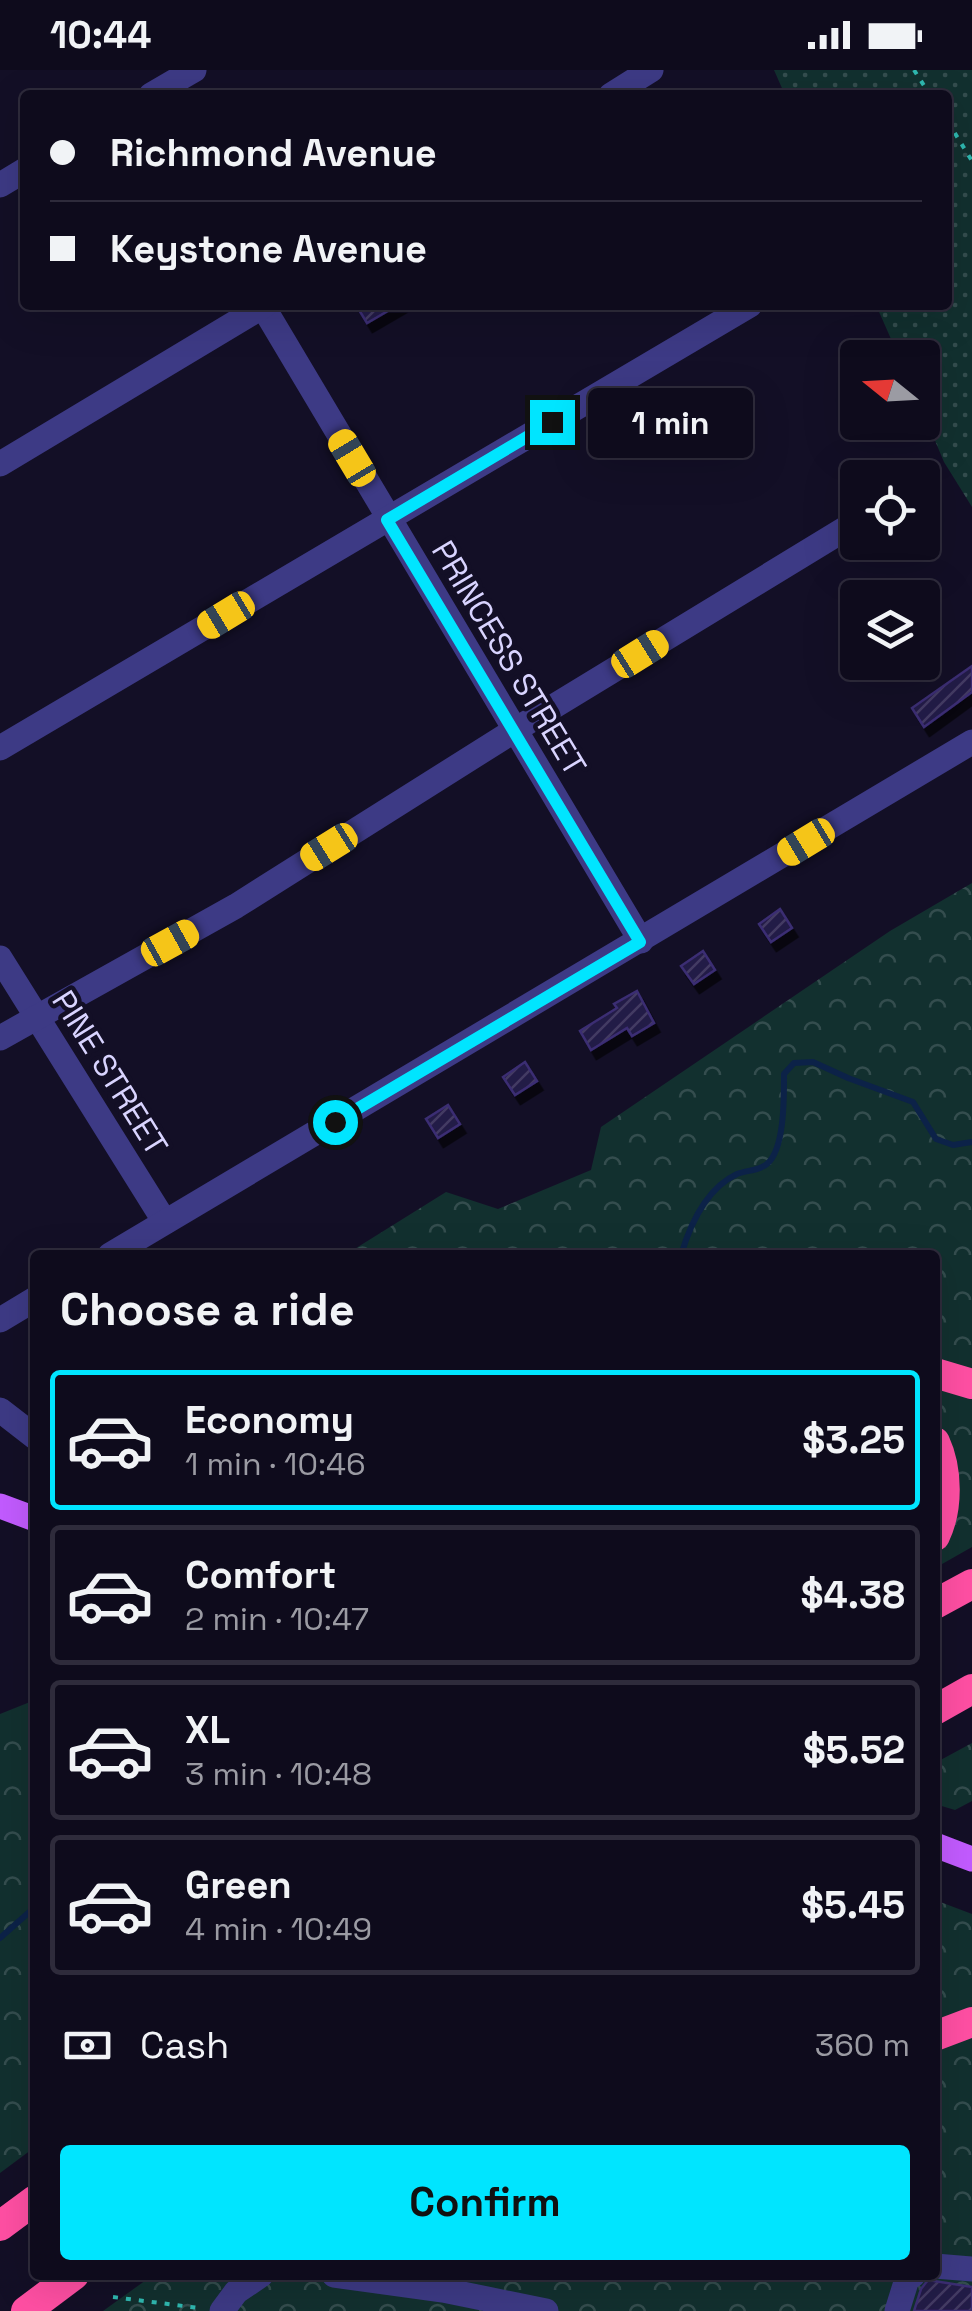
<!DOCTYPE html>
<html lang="en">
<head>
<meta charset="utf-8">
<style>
  :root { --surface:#0e0b1c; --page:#1c1929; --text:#f1f3f6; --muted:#9b9ba3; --line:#2e2b3b; --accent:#00e5ff }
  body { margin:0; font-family:"Space Grotesk",sans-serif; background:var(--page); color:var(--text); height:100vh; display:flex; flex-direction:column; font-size:38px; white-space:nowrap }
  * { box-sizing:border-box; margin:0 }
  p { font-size:32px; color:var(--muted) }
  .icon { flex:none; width:55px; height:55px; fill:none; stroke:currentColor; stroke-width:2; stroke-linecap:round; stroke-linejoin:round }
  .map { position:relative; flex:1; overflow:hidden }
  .sheet { position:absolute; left:30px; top:1180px; width:910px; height:1030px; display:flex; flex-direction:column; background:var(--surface); border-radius:10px; box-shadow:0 10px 40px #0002,0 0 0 2px var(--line) }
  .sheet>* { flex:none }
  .hud { position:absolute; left:20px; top:20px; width:932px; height:220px; border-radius:10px; box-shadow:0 10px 40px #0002,0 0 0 2px var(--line); display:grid; align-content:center; height:220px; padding:0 30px; background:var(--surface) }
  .needle { width:65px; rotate:288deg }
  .fabs { position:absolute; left:840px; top:270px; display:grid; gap:20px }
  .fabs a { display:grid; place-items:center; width:100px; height:100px; border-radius:10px; background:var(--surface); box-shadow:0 10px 40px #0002,0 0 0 2px var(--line); font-size:50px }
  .end { position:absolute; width:45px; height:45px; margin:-22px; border:12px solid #00e5ff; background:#111; box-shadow:0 0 0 5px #111 }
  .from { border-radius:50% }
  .bubble { position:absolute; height:70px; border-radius:10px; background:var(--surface); box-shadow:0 10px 40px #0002,0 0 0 2px var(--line); font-size:32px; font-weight:600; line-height:70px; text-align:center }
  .car { position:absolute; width:30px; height:60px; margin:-30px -15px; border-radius:12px; box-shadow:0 0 8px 2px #0007; background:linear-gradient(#f5c518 24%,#345 0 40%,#f5c518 0 76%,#345 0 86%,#f5c518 0) }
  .hud b { display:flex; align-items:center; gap:35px; height:95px; font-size:38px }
  .hud b+b { border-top:2px solid var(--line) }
  .hud i { width:25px; height:25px; background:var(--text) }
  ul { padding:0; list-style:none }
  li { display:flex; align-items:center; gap:30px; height:140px; margin:0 20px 15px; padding:0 10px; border:5px solid var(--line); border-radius:10px }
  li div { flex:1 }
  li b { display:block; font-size:38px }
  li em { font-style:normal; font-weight:600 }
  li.selected { border-color:var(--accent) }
  li>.icon { width:90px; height:90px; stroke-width:1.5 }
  h2 { padding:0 30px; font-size:45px; line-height:120px }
  .pay { display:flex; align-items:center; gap:25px; height:110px; padding:0 30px; font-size:38px }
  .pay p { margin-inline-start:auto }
  .cta { display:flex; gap:20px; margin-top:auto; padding:20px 30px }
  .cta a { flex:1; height:115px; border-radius:10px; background:var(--accent); color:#111; font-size:40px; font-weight:600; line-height:115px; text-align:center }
  .status { display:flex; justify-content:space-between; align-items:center; height:70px; padding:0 50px; background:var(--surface); direction:ltr }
  .status svg { height:28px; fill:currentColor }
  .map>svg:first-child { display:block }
  .grass { fill:url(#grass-dots) }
  .forest { fill:url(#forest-crowns) }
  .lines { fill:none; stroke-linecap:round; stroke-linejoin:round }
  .stream { stroke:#0c2248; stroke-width:6 }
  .building { fill:url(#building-hatch); stroke:#3b2d73; stroke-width:2.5; filter:url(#shadow) }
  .path { stroke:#2fb8b0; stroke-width:4; stroke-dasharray:5 8; stroke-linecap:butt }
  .minor { stroke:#3d3a85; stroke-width:25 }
  .major { stroke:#c25bff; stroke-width:25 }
  .highway { stroke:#ff4fa3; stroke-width:30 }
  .route { stroke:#00e5ff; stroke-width:12 }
  .labels { text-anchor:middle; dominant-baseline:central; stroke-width:9; stroke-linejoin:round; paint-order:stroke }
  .street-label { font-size:32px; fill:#d9d4ff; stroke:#130f26 }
</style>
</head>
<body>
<div class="status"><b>10:44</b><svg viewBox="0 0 49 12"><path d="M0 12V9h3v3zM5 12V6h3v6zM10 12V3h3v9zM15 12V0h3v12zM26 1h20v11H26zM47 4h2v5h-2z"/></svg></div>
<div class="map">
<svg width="972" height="2241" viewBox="0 0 972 2241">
  <defs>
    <pattern id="grass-dots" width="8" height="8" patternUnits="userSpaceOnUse" patternTransform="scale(2.5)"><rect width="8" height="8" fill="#12302f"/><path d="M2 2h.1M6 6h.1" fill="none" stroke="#344d4e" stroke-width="1.8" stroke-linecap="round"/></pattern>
    <pattern id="forest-crowns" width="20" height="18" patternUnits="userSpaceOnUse" patternTransform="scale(2.5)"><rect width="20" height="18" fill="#12302f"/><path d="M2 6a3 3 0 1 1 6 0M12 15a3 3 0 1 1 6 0" fill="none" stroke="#344d4e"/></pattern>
    <pattern id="building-hatch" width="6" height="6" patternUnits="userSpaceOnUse" patternTransform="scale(2.5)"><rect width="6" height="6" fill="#241b47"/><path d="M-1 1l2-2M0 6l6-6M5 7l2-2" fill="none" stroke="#433b63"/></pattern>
    <filter id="shadow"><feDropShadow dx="5.5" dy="9" stdDeviation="0" flood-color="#0009"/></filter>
  </defs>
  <rect width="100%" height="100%" fill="#130f26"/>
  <!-- grass -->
  <polygon class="grass" points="774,0 972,0 972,437 944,392 923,342 922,288 899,287 876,235 948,235 948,25 785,25"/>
  <!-- forest -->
  <g class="forest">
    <polygon points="972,813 972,1477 935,1498 935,1185 345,1185 446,1122 498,1139 591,1100 601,1057 890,861"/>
    <polygon points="35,1630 35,2077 0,2103 0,1644"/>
    <polygon points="972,1673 972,1731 955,1740 935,1734 935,1693"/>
    <polygon points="935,1830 972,1844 972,2241 103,2241 153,2205 935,2205"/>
  </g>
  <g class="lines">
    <!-- stream -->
    <g class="stream">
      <path d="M681,1185C690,1155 707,1118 737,1104C747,1100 759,1101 767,1094C785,1079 784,1026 784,1004L794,993L813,992L848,1008L913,1032L936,1069L953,1075L972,1072"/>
      <polyline points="0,1868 35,1837"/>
    </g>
  </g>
  <!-- building -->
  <g class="building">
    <polygon points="356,235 398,235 367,253"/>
    <polygon points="972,596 972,622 924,657 912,638"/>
    <polygon points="780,839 792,858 771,872 759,854"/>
    <polygon points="703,881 715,900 694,914 681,896"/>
    <polygon points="637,921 654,953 632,966 627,958 591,980 580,961 617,938 614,934"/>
    <polygon points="525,992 537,1011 515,1025 503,1007"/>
    <polygon points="448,1035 460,1054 438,1068 426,1049"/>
    <polygon points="928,2210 972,2217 972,2241 914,2241 921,2219"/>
  </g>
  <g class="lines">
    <!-- path -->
    <g class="path">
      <polyline points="914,0 930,25"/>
      <polyline points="948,52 972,91"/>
      <polyline points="113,2227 199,2238"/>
    </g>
    <!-- minor -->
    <g class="minor">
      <polyline points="151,25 194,0"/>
      <polyline points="611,25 651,0"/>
      <polyline points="0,115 25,100"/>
      <polyline points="262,235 641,871"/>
      <polyline points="0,394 265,235"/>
      <polyline points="0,678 750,235"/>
      <polyline points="0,888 165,1152"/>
      <polyline points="0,968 236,836 515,660 858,451"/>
      <polyline points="110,1185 972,672"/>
      <polyline points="0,1250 35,1229"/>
      <polyline points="0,1340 35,1367"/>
      <polyline points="935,2196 972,2199"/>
      <polyline points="334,2205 443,2220 546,2241"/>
      <polyline points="222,2241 236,2222 261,2205"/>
      <polyline points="897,2241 907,2209 913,2205"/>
    </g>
    <!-- major -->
    <g class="major">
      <polyline points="0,1436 35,1449"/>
      <polyline points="935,1775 972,1789"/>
    </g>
    <!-- highway -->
    <g class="highway">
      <polyline points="935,1303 972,1314"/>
      <path d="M935,1372C948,1400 948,1439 935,1466"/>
      <polyline points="935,1534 972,1514"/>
      <polyline points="935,1640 972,1619"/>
      <polyline points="935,1966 972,1952"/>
      <polyline points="0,2156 35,2130"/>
      <polyline points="26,2241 74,2205"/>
    </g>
  </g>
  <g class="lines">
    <!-- route -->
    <polyline class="route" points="335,1052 640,872 387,450 552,352"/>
  </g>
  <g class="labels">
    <!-- street labels -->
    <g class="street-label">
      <text transform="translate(509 588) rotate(59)">PRINCESS STREET</text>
      <text transform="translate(110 1003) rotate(58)">PINE STREET</text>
    </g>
  </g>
</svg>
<div class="fabs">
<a><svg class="needle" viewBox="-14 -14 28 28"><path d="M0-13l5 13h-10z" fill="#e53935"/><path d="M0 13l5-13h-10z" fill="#9b9ba3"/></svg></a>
<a><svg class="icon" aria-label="locate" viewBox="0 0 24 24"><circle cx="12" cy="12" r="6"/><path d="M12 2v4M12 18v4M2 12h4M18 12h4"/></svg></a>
<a><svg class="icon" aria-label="layers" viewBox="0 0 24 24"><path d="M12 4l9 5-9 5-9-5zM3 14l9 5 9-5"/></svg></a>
</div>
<i class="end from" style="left:335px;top:1052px"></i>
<i class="end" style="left:552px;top:352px"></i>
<div class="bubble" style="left:588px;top:318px;width:165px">1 min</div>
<i class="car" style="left:352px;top:388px;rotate:329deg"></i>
<i class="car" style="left:226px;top:545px;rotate:239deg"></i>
<i class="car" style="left:640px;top:584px;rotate:58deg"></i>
<i class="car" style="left:806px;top:772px;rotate:239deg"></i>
<i class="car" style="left:329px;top:777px;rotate:238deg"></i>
<i class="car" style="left:170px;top:873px;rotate:61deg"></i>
<div class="hud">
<b><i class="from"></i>Richmond Avenue</b>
<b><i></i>Keystone Avenue</b>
</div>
<section class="sheet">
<h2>Choose a ride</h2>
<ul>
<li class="selected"><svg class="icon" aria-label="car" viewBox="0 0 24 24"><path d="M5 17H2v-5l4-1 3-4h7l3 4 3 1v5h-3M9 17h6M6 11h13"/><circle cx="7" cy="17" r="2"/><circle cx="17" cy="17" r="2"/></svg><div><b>Economy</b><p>1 min · 10:46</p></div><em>$3.25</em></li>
<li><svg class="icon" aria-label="car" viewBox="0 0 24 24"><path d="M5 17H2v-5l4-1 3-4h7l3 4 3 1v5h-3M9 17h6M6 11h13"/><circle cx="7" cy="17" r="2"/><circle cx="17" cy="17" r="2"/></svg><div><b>Comfort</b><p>2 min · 10:47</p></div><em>$4.38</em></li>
<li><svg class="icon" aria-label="car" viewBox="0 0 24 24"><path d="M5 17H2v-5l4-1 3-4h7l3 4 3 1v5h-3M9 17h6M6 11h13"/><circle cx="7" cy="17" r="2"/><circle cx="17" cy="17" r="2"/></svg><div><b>XL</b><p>3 min · 10:48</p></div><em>$5.52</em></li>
<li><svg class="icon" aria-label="car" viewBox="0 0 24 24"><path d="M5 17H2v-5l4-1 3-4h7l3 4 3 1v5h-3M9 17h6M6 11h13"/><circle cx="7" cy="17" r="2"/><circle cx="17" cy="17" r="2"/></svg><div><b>Green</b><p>4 min · 10:49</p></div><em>$5.45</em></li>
</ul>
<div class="pay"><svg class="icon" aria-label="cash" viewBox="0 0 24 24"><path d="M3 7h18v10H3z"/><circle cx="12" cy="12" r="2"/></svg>Cash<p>360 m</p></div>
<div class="cta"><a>Confirm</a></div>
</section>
</div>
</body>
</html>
